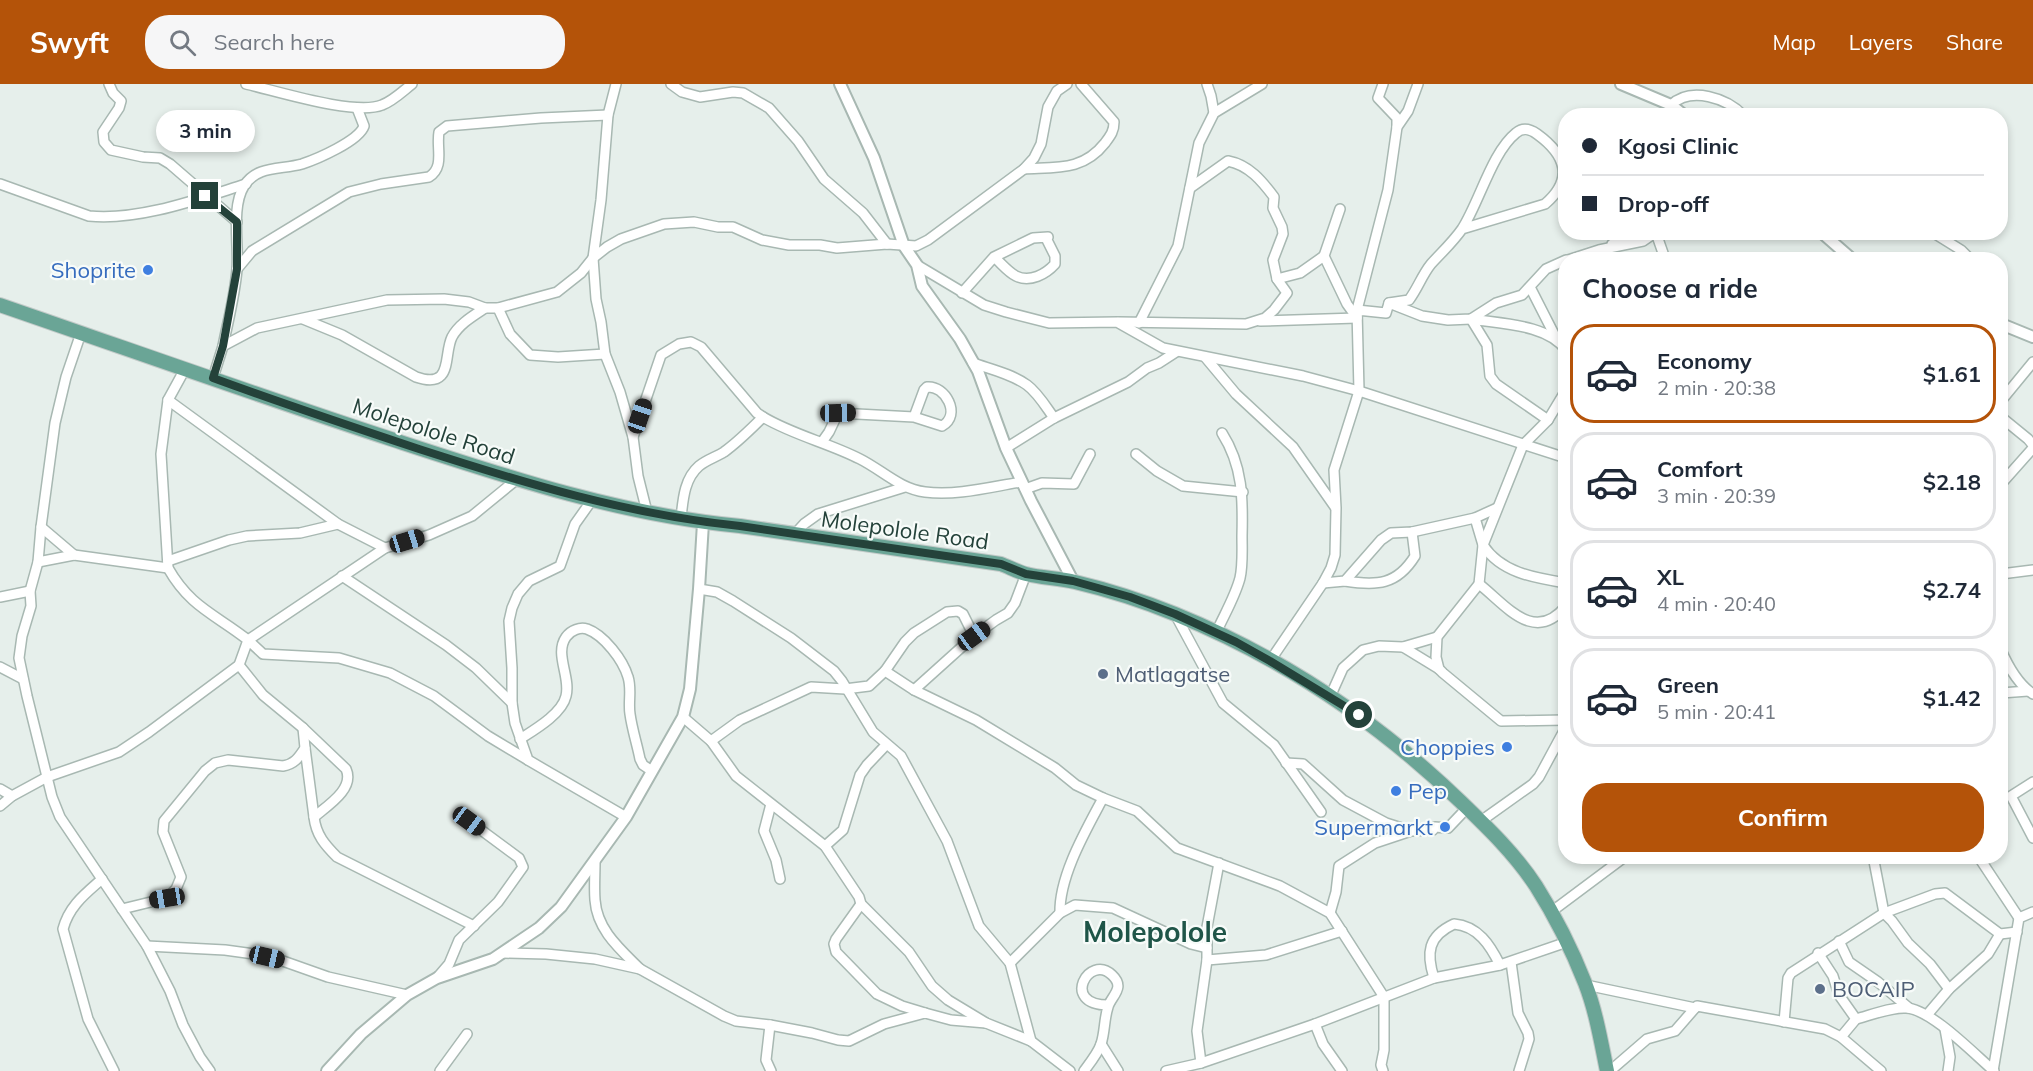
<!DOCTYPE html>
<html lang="en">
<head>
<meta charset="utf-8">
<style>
  :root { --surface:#fff; --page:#f6f6f7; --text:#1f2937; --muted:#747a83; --line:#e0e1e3; --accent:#b45309 }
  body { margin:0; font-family:Mulish,sans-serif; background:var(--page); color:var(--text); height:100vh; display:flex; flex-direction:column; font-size:22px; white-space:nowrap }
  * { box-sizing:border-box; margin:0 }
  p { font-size:20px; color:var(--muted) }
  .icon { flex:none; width:33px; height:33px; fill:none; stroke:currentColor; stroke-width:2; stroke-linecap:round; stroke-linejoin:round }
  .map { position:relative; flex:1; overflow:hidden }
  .details { position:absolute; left:1558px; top:168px; width:450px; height:612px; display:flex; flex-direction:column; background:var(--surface); border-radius:24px; box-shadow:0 3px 9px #0003 }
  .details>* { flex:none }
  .top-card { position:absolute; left:1558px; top:24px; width:450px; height:132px; border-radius:24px; box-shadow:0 3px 9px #0003; display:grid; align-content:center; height:132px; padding:0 24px; background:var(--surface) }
  .end { position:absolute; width:27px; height:27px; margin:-14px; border:8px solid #24423a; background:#fff; box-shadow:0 0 0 3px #fff }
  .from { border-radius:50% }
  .bubble { position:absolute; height:42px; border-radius:21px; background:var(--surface); box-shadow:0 3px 9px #0003; font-size:20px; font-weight:700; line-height:42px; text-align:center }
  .car { position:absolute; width:18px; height:36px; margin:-18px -9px; border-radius:8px; box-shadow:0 0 4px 2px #0007; background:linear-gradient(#222 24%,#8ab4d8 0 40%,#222 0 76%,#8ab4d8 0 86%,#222 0) }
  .top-card b { display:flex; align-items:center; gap:21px; height:57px; font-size:22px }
  .top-card b+b { border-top:2px solid var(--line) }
  .top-card i { width:15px; height:15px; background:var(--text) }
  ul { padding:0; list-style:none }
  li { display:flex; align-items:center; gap:18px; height:99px; margin:0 12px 9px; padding:0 12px; border:3px solid var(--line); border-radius:24px }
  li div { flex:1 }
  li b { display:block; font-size:22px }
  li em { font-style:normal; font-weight:700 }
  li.active { border-color:var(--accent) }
  li>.icon { width:54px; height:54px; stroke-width:1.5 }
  h2 { padding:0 24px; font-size:27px; line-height:72px }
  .action { display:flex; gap:12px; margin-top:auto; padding:12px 24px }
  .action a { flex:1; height:69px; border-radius:24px; background:var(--accent); color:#fff; font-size:24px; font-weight:700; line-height:69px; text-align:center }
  header { display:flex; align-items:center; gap:36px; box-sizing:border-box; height:84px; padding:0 30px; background:var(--accent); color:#fff }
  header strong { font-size:28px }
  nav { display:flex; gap:33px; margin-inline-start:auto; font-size:21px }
  .search { width:420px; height:54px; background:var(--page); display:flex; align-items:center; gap:15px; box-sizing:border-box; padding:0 21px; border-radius:24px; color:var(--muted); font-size:22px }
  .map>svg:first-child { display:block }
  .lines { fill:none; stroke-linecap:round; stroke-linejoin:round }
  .minor-casing { stroke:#a8b8b2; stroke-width:12 }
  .tertiary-casing { stroke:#a8b8b2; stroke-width:14 }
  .primary-casing { stroke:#c2cac8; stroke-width:16 }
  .minor { stroke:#fff; stroke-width:9 }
  .tertiary { stroke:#fff; stroke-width:10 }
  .primary { stroke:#6aa596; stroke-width:14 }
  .route { stroke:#24423a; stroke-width:8 }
  .shop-dot { fill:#3f7fe0; stroke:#f7fbf9; stroke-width:2 }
  .service-dot { fill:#5c6f8a; stroke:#f7fbf9; stroke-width:2 }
  .labels { text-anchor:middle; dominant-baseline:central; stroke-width:4.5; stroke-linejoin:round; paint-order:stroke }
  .shop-label { font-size:22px; fill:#366cbe; stroke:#f7fbf9; text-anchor:end }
  .street-label { font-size:22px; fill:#24423a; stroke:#f7fbf9 }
  .service-label { font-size:22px; fill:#4e5e75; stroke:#f7fbf9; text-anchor:start }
  .district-label { font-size:28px; font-weight:bold; fill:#1f5548; stroke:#f7fbf9 }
</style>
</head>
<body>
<header>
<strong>Swyft</strong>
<div class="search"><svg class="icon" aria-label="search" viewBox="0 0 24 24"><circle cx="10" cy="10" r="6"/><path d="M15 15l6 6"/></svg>Search here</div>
<nav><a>Map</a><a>Layers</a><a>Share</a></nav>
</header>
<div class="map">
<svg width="2033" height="987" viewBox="0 0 2033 987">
  <rect width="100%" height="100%" fill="#e6efeb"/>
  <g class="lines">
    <!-- minor casing -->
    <g class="minor-casing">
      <g id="minor">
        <polyline points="109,0 113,9 121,17 119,24 103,48 104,58 111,66 143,73 160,74 170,80 237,138"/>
        <path d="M246,0C277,7 355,32 382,21C393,17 403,7 412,0"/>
        <polyline points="616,0 608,31 601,116 593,174 596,215 601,238 605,270 620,308 633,353 638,392 647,428"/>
        <polyline points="671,0 682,8 700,13 733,8 743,9 769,24 798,57 824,95 863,129 887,160"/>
        <polyline points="1207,0 1211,12 1214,29"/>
        <polyline points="1383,0 1378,14 1397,34 1397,43"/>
        <path d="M1671,21C1691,2 1727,14 1744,32"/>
        <path d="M1024,85C1057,83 1083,87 1105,59C1111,51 1114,47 1114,38L1081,0"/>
        <path d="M0,100L89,132C139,137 198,115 246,100"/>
        <path d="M1190,104L1228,77C1249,81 1262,97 1274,113L1273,124L1282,143L1283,150L1273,176L1277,195"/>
        <polyline points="1340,125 1324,172 1347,220 1357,234 1357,226 1386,229 1389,219 1422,232 1448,236 1471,235 1496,219 1522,211 1546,185 1566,176"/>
        <polyline points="1932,148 1961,166 1971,176"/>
        <polyline points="1656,149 1663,169 1661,176"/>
        <polyline points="1612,160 1621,156 1627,148"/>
        <polyline points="1568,176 1599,166 1643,157 1656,148"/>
        <polyline points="917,181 984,221 1006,228 1049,239 1117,238 1163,264 1303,292 1359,307 1566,374"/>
        <path d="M237,185L252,167L349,108L381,100L429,93C445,83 436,64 439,48L447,42L541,34L608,31"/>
        <polyline points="1530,203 1556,254"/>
        <path d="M962,209L994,173L1033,154L1048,153L1047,156L1055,172V180C1046,190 1030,199 1016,192C1008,188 1001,179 994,173"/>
        <path d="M1389,219L1409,216C1418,204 1422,191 1431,180C1441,169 1453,158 1462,145C1479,119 1492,68 1516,49C1523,43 1530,45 1537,50C1566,71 1574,95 1545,120L1462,145"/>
        <polyline points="498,224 510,250 530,271 558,273 605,270"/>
        <path d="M303,235L342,251L416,293C454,306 443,271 452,253C459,240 473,232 485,224"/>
        <polyline points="1471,235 1487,261 1490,292 1496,300 1548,336"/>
        <path d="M1471,235C1501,240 1547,240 1566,266"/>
        <polyline points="1260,237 1357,234"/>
        <polyline points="1119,238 1246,240 1265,234 1274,226 1287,209 1277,195 1300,189 1324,172"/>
        <polyline points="1139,239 1178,162 1199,59 1214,29 1262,0"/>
        <polyline points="81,249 66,293 55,339 41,443 38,478 30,507 31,522 22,552 19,574 27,612 52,713 60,733 147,862 170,907 183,941 200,973 210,987"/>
        <path d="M223,262C228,237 235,211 237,185C239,161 231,123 244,102C257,81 281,86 302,80C317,75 359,57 364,42L357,24"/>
        <polyline points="1205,273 1236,310 1293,363 1335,423"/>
        <path d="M973,279C990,285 1012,290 1027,301C1038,309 1046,323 1054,334"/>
        <polyline points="213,294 223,262 257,244 387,216 444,215 469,218 485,224 498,224 557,208 581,189 593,174 607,163 621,155 664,140 694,138 718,143 733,143 762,156 789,161 820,161 837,164 887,160 916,162 928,156 1024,85 1034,74 1041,60 1048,23 1057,7 1067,0"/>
        <path d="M1566,306L1548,336L1523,361L1483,461C1501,489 1535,494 1566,499"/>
        <polyline points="168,316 338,440 385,464"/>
        <polyline points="2001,317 2033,278"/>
        <path d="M763,333C793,351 829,359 860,375C882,386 900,405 925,408C957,412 990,403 1021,398"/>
        <polyline points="2001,333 2028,355 2033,361"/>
        <path d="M633,353L661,271L679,260L691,258L701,263L757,329L763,333C750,346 738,358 724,368C716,373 706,376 699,382C684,395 683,416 681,434"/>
        <path d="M822,358L829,348L838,329L914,333L942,342C962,331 945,301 927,303L924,306L914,333"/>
        <polyline points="1006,364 1054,334 1128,298 1147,284 1159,279 1176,268"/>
        <polyline points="1136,370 1157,387 1183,402 1243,408"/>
        <polyline points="516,396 472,432 429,451 385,464 248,556 263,570 339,574 390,589 434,612 488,652 528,676"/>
        <polyline points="2001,400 2033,364"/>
        <polyline points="1025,405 1042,399 1074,400 1090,370"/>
        <polyline points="592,416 575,440 560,482 529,497 518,510 512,524 509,537 512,584 512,619 515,639 528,676 626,733"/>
        <polyline points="1475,434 1483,461 1479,500 1437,553 1436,573 1439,585 1443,589 1501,637 1566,636"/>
        <polyline points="41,443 74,471"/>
        <polyline points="794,451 804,440 818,430 905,403"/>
        <polyline points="168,477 229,456 247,452 300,449 338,440"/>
        <polyline points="38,478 74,471 168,484"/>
        <polyline points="2001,490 2033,486"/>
        <polyline points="342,492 446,561 476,584 512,619"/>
        <path d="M1345,497C1377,502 1397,501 1415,472L1412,448"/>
        <polyline points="1323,499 1345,497 1381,456 1391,449 1412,448 1475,434 1497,424"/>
        <path d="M1479,500C1506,521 1534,561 1566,522"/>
        <polyline points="699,505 717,508 733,517 791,554 834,587 842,597 873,648 901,672 947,757 979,842 1010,879 1031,957"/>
        <polyline points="0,513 30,507"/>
        <polyline points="1175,530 1223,619 1274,661 1321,728"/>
        <path d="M1216,549C1224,531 1235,513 1240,494C1243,481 1242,465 1242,452C1243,415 1243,382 1222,349"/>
        <polyline points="1403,563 1439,585"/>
        <path d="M2001,566C2008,582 2019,601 2033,610"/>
        <polyline points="1270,577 1323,499 1331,484 1335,471 1336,424 1334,386 1359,307 1357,226 1388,106 1397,43 1408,27 1418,0"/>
        <path d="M239,581L263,611L303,644L346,685C355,705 327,722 314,733C316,751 325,761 337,773L474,842"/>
        <polyline points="0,583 23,595"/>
        <polyline points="885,587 905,558 914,549 947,528 958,527 963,530 974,552"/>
        <polyline points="914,606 974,552 996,536 1008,529 1015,519 1026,490"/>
        <polyline points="2001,609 2028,607"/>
        <polyline points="1330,613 1343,584 1363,566 1379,562 1403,563 1437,553"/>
        <polyline points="683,633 711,657 740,636 811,603 845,605 869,602 885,587 914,606 976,636 1055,684 1076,701 1103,714 1137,727 1177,764 1280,802 1330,829 1384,913 1384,966 1381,981 1383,987"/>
        <path d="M520,655C534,646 562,630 566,612C571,593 554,570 566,553C571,546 580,543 587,545C604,551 623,576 628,593C632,605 628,618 630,630C632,645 637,660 640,675L643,681L652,687"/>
        <polyline points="711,657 736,692 825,762 859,813 861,820 909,868 932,902 948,916 986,939 1031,957 1070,987"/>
        <polyline points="305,664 314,733"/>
        <polyline points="1286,679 1303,680 1343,716 1386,739 1411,747 1433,746 1435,743 1448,744 1467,724"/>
        <polyline points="2033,698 2011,712 2033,754"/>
        <polyline points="0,705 12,712"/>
        <polyline points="771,720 764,747 776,776 780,795"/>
        <path d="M0,722L12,712L47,693L119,668L149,648L239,581L248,556C215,530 190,523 168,484L161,370L168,316L185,285"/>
        <polyline points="1481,737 1533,700 1539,693 1566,643"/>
        <polyline points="825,762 843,746 860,691 867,681 886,661"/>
        <polyline points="1873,772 1884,829 1892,837 1908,859 1930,880 1949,905"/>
        <polyline points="1978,772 2019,834"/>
        <path d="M595,778C595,790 594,803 595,816C597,846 620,865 640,885"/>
        <path d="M102,795C85,810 69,822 63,845L88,935L114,987"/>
        <polyline points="861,820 836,855 834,860 836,868 877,910 902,922 925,929"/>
        <path d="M122,825L167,814L176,805L181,793L163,748L164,737L205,687L215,679L228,676L283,682C295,680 299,673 305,664L303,644"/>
        <polyline points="1551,828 1626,772"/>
        <path d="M1060,829C1059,792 1086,746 1103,714"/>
        <polyline points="1330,829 1336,808 1339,782 1375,759 1411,747"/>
        <polyline points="1839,857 1849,878 1878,898 1909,924"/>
        <polyline points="147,862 225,866 254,870 280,876 328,893 407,911"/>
        <polyline points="503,869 546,870 595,875 640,885 724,932 736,937 770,941 812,949 838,956 849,957 884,940 925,929 951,936 986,939"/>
        <polyline points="1818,869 1833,892 1839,911 1856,935 1841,953"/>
        <polyline points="1207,876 1266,871 1342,847"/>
        <polyline points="1511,878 1518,929 1528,949 1529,955 1519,987"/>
        <polyline points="1010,879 1060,829 1075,821 1113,824 1191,860 1207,864"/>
        <polyline points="437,894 449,880 459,856 498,818 523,783 519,774 469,737"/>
        <path d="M1434,894C1426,869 1428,852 1454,840C1478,842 1490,861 1500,881"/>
        <polyline points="1586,901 1695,924 1697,922 1825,945 1841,953 1881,987"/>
        <polyline points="1927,931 1949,905 1988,870 2000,850"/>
        <path d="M1856,935C1871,931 1891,923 1906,924C1931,925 1974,970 1994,987"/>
        <polyline points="1784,938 1788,894 1791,889 1884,829 1935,810 1945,809 2000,850 2017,848"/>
        <polyline points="1315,940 1323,960 1342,987"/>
        <polyline points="770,941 766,976 771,987"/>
        <polyline points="1945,945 1950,973 1948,987"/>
        <polyline points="1101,960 1118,987"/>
        <polyline points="1201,979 1197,947 1207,876 1207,843 1219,779"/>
        <polyline points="440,987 467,950"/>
        <path d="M1084,987C1090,979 1098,969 1101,960C1105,948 1104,935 1108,923C1111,912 1126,904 1112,891C1089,869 1060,921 1108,921"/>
        <polyline points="1166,987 1201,979 1315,940 1434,894 1500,881 1567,858"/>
        <polyline points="1610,987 1647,955 1675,947 1695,924"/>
        <polyline points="1993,987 2019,834 2033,828"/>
      </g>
    </g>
    <!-- tertiary casing -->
    <g class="tertiary-casing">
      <g id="tertiary">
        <polyline points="840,0 874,74 904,162 917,181 922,202 960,255 978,287 1006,364 1031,417 1073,497"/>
        <polyline points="1621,0 1671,21 1685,32"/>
        <polyline points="1821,148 1853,176"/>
        <polyline points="2001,240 2033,253"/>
        <polyline points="327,987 361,950 407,911 437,894 493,875 539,844 561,823 626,733 683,633 690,605 699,505 703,439"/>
      </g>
    </g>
    <!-- primary casing -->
    <g class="primary-casing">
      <path id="primary" d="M0,221C131,266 262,313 394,356C507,393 621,431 740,442L1001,480C1009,483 1018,488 1026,490C1042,494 1059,494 1075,498C1109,506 1143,517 1175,530C1281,573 1378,638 1461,718C1488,744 1515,770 1536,802C1555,832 1572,866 1585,899C1596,927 1601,958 1607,987"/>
    </g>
    <!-- minor -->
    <use href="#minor" class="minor"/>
    <!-- tertiary -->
    <use href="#tertiary" class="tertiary"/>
    <!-- primary -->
    <use href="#primary" class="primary"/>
  </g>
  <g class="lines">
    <!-- route -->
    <path class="route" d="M205,112L237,138V185L223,262L213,294C281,319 350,342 419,365C524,399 630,431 740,442L1001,480L1026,490L1073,497L1130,513L1175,530L1236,558L1270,577L1359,631"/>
  </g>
  <!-- markers -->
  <g class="shop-dot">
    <circle cx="148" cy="186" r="6"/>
    <circle cx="1507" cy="663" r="6"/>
    <circle cx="1396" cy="707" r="6"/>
    <circle cx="1445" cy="743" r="6"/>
  </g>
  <g class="service-dot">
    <circle cx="1103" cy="590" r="6"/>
    <circle cx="1820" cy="905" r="6"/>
  </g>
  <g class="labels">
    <!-- shop labels -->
    <g class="shop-label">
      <text x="136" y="186">Shoprite</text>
      <text x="1495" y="663">Choppies</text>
      <text x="1408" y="707" text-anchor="start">Pep</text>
      <text x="1433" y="743">Supermarkt</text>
    </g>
    <!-- street labels -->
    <g class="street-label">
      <text transform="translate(434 347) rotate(18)">Molepolole Road</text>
      <text transform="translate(905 446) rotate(8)">Molepolole Road</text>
    </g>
    <!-- service labels -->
    <g class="service-label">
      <text x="1115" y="590">Matlagatse</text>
      <text x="1832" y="905">BOCAIP</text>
    </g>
    <!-- district labels -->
    <g class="district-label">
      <text x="1155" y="847">Molepolole</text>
    </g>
  </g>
</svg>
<i class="end from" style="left:1359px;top:631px"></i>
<i class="end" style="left:205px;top:112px"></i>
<div class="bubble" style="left:156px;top:26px;width:99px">3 min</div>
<i class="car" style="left:838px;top:329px;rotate:89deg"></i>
<i class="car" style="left:640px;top:332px;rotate:19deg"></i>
<i class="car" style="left:407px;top:457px;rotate:73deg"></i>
<i class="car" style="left:974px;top:552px;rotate:54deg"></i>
<i class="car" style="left:469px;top:737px;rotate:126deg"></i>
<i class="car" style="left:167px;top:814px;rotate:261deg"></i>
<i class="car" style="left:267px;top:873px;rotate:103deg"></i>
<div class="top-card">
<b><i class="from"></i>Kgosi Clinic</b>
<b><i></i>Drop-off</b>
</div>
<section class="details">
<h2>Choose a ride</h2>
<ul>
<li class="active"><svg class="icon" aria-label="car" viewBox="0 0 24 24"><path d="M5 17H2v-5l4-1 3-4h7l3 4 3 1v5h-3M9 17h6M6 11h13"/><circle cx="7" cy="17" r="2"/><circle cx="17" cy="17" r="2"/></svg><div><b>Economy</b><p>2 min · 20:38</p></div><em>$1.61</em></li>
<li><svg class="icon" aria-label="car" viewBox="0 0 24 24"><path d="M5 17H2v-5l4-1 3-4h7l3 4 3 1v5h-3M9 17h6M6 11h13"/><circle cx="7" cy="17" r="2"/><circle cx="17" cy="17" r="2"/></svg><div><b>Comfort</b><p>3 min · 20:39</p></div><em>$2.18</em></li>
<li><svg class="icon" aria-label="car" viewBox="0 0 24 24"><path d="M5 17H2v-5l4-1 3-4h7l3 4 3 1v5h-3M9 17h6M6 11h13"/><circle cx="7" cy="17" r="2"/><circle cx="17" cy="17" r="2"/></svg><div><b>XL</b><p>4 min · 20:40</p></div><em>$2.74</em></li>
<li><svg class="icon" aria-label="car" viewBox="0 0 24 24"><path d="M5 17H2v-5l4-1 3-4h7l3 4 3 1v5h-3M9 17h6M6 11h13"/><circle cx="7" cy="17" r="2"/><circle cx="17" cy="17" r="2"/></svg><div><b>Green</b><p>5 min · 20:41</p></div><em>$1.42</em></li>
</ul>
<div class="action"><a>Confirm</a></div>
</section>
</div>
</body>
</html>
